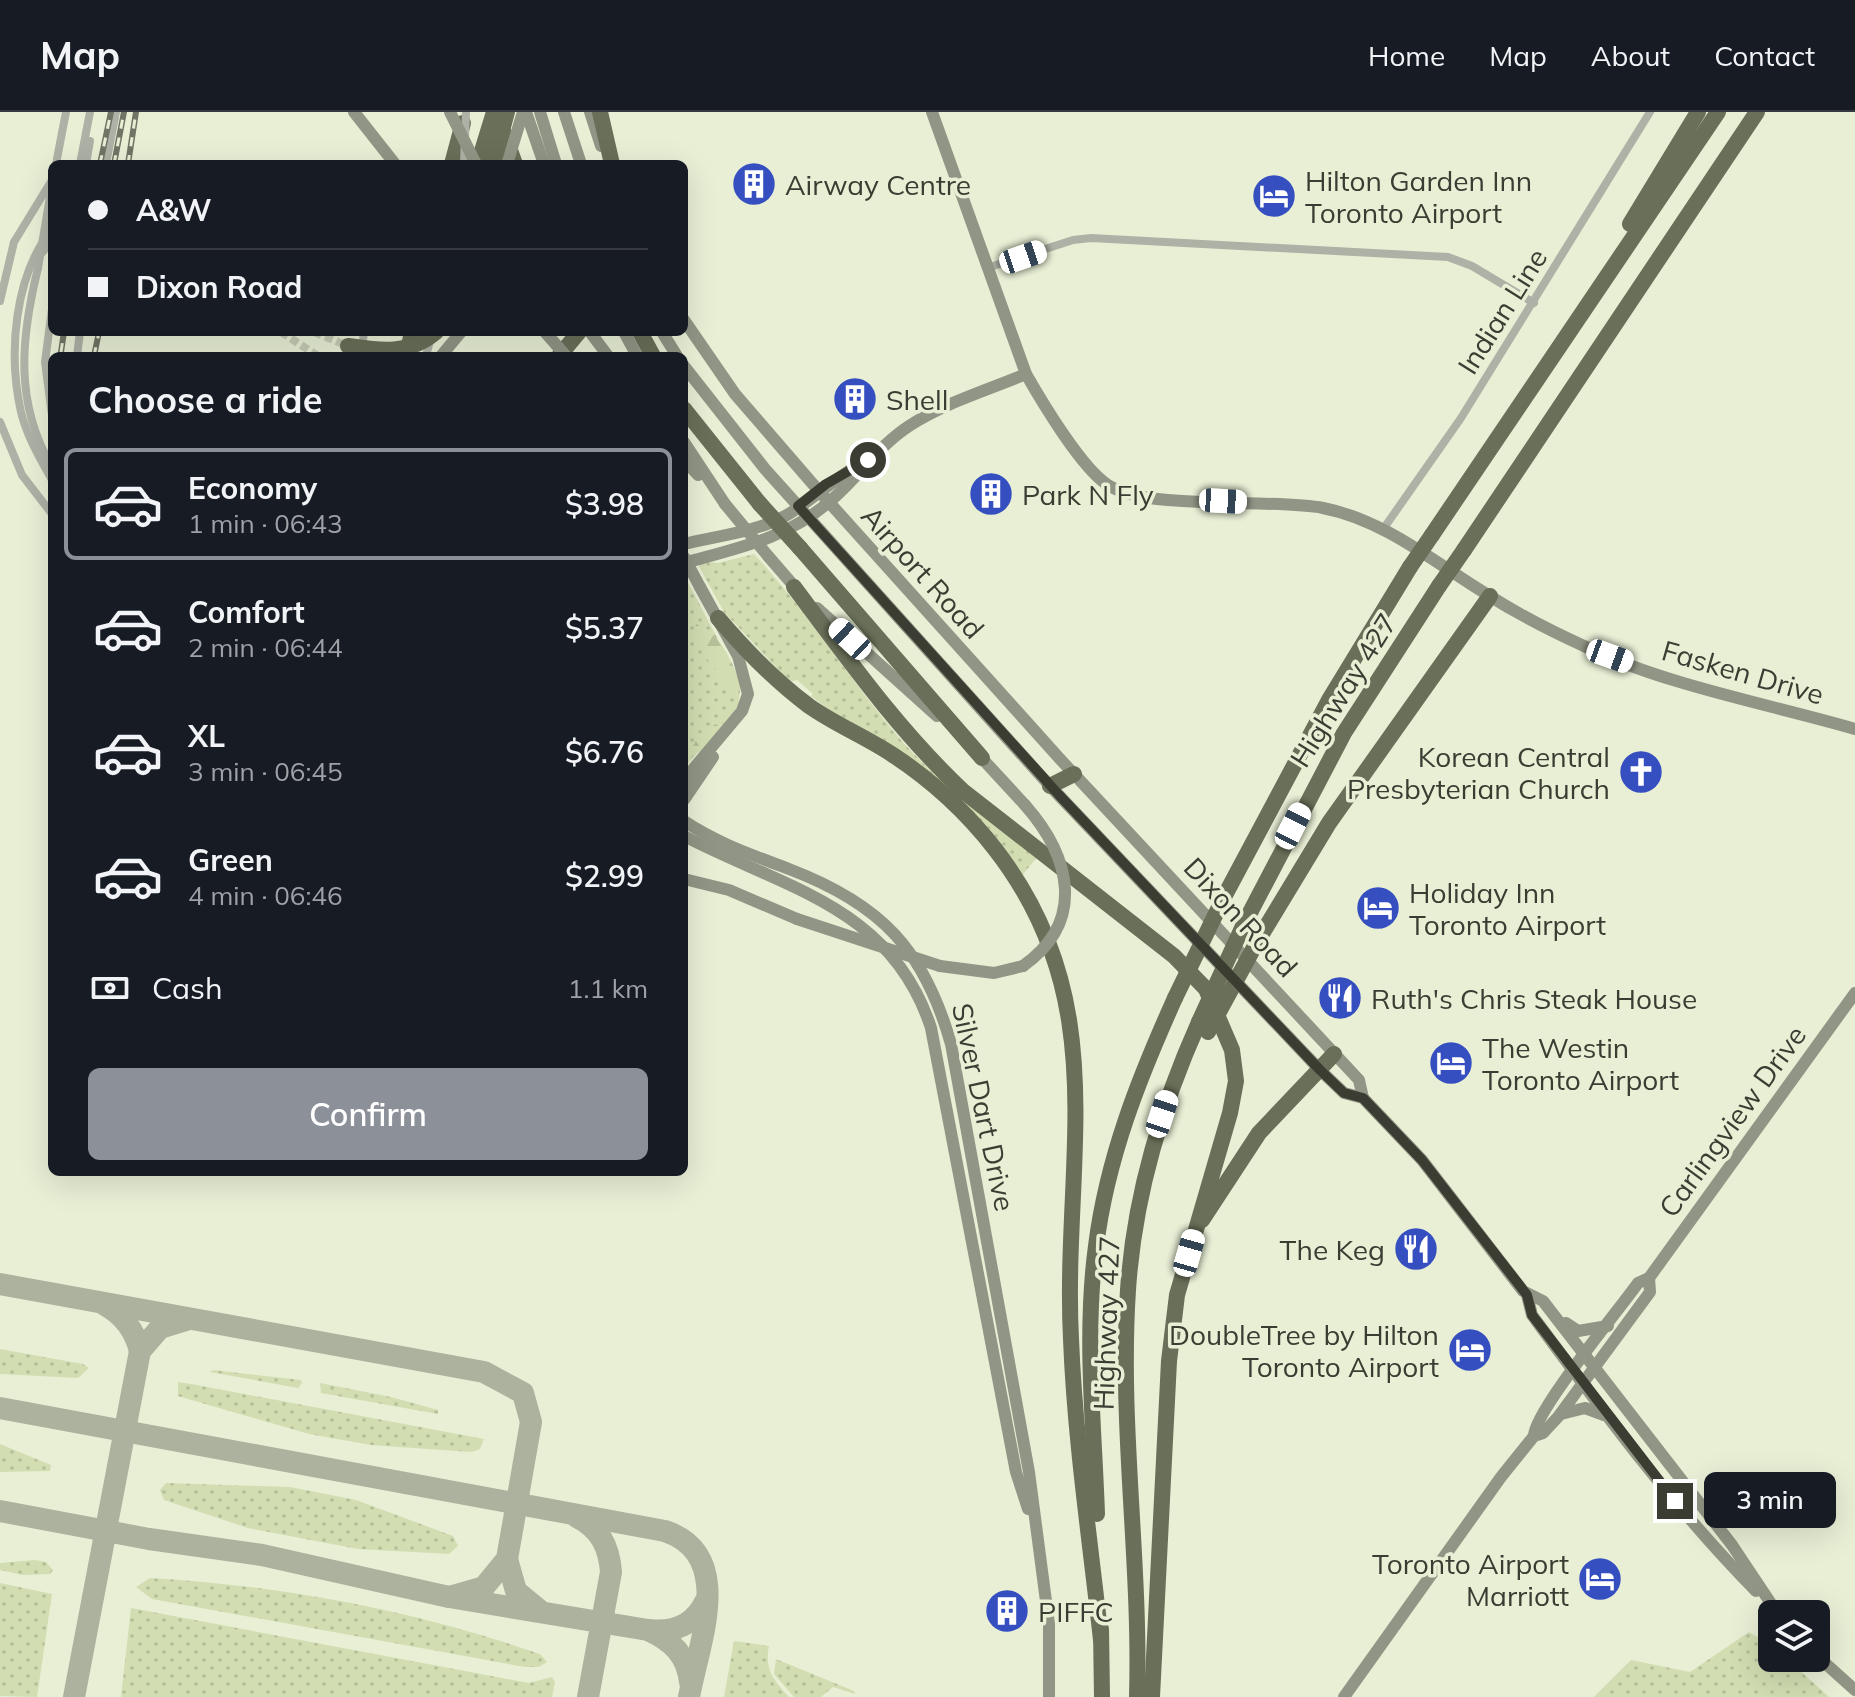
<!DOCTYPE html>
<html lang="en">
<head>
<meta charset="utf-8">
<style>
  :root { --surface:#171b24; --page:#20242c; --text:#f1f3f6; --muted:#9ea1a6; --line:#363941; --accent:#8c9099 }
  body { margin:0; font-family:Mulish,sans-serif; background:var(--page); color:var(--text); height:100vh; display:flex; flex-direction:column; font-size:30px; white-space:nowrap }
  * { box-sizing:border-box; margin:0 }
  p { font-size:26px; color:var(--muted) }
  .icon { flex:none; width:44px; height:44px; fill:none; stroke:currentColor; stroke-width:2; stroke-linecap:round; stroke-linejoin:round }
  .map { position:relative; flex:1; overflow:hidden }
  .side { position:absolute; left:48px; top:240px; width:640px; height:824px; display:flex; flex-direction:column; background:var(--surface); border-radius:12px; box-shadow:0 8px 32px #0002 }
  .side>* { flex:none }
  .guide { position:absolute; left:48px; top:48px; width:640px; height:176px; border-radius:12px; box-shadow:0 8px 32px #0002; display:grid; align-content:center; height:176px; padding:0 40px; background:var(--surface) }
  .controls { position:absolute; left:1758px; top:1488px; display:grid; gap:16px }
  .controls a { display:grid; place-items:center; width:72px; height:72px; border-radius:12px; background:var(--surface); box-shadow:0 8px 32px #0002; font-size:40px }
  .end { position:absolute; width:36px; height:36px; margin:-18px; border:10px solid #3b3d33; background:#fff; box-shadow:0 0 0 4px #fff }
  .from { border-radius:50% }
  .bubble { position:absolute; height:56px; border-radius:12px; background:var(--surface); box-shadow:0 8px 32px #0002; font-size:26px; font-weight:600; line-height:56px; text-align:center }
  .car { position:absolute; width:24px; height:48px; margin:-24px -12px; border-radius:10px; box-shadow:0 0 6px 2px #0007; background:linear-gradient(#fff 24%,#345 0 40%,#fff 0 76%,#345 0 86%,#fff 0) }
  .guide b { display:flex; align-items:center; gap:28px; height:76px; font-size:30px }
  .guide b+b { border-top:2px solid var(--line) }
  .guide i { width:20px; height:20px; background:var(--text) }
  ul { padding:0; list-style:none }
  li { display:flex; align-items:center; gap:24px; height:112px; margin:0 16px 12px; padding:0 24px; border:4px solid transparent; border-radius:12px }
  li div { flex:1 }
  li b { display:block; font-size:30px }
  li em { font-style:normal; font-weight:600 }
  li.selected { border-color:var(--accent) }
  li>.icon { width:72px; height:72px; stroke-width:1.5 }
  h2 { padding:0 40px; font-size:36px; line-height:96px }
  .pay { display:flex; align-items:center; gap:20px; height:88px; padding:0 40px; font-size:30px }
  .pay p { margin-inline-start:auto }
  .button { display:flex; gap:16px; margin-top:auto; padding:16px 40px }
  .button a { flex:1; height:92px; border-radius:12px; background:var(--accent); color:#fff; font-size:32px; font-weight:600; line-height:92px; text-align:center }
  header { display:flex; align-items:center; gap:48px; box-sizing:border-box; height:112px; padding:0 40px; background:var(--surface); border-bottom:2px solid var(--line) }
  header strong { font-size:38px }
  nav { display:flex; gap:44px; margin-inline-start:auto; font-size:28px }
  .map>svg:first-child { display:block }
  .grass { fill:url(#grass-dots) }
  .forest { fill:url(#forest-firs) }
  .lines { fill:none; stroke-linecap:round; stroke-linejoin:round }
  .taxiway { stroke:#acb29d; stroke-width:22 }
  .street-tunnel { stroke:#c5cbb5; stroke-width:8; stroke-dasharray:8 4; stroke-linecap:butt }
  .street { stroke:#aeb1a6; stroke-width:8 }
  .secondary { stroke:#919585; stroke-width:12 }
  .highway { stroke:#696f58; stroke-width:16 }
  .rail-casing { stroke:#707465; stroke-width:6 }
  .rail { stroke:#e8efd5; stroke-width:3; stroke-dasharray:9; stroke-linecap:butt }
  .street-bridge { stroke:#aeb1a6; stroke-width:8 }
  .secondary-bridge { stroke:#919585; stroke-width:12 }
  .highway-bridge { stroke:#696f58; stroke-width:16 }
  .route { stroke:#3b3d33; stroke-width:10 }
  .labels { text-anchor:middle; dominant-baseline:central; stroke-width:7; stroke-linejoin:round; paint-order:stroke }
  .poi-label { font-size:28px; fill:#3b3d33; stroke:#e8efd5; text-anchor:start }
  .street-label { font-size:28px; fill:#3b3d33; stroke:#e8efd5 }
</style>
</head>
<body>
<header>
<strong>Map</strong>
<nav><a>Home</a><a>Map</a><a>About</a><a>Contact</a></nav>
</header>
<div class="map">
<svg width="1855" height="1585" viewBox="0 0 1855 1585">
  <defs>
    <pattern id="grass-dots" width="8" height="8" patternUnits="userSpaceOnUse" patternTransform="scale(2)"><rect width="8" height="8" fill="#d2ddb2"/><path d="M2 2h.1M6 6h.1" fill="none" stroke="#b5bf9a" stroke-width="1.8" stroke-linecap="round"/></pattern>
    <pattern id="forest-firs" width="22" height="20" patternUnits="userSpaceOnUse" patternTransform="scale(2)"><rect width="22" height="20" fill="#d2ddb2"/><path d="M5 1l3.5 6h-7zM16 11l3.5 6h-7z" fill="#b5bf9a"/></pattern>
  </defs>
  <rect width="100%" height="100%" fill="#e8efd5"/>
  <!-- grass -->
  <g class="grass">
    <path d="M754,442C809,501 850,569 902,629C941,674 992,708 1037,745L1021,765L991,723L811,584L813,582L797,568L790,570L724,500L696,449L718,451Z"/>
    <polygon points="684,463 741,571 738,595 684,656"/>
    <polygon points="0,1237 83,1252 89,1256 78,1266 0,1262"/>
    <polygon points="213,1258 301,1268 302,1271 298,1276 210,1260"/>
    <polygon points="178,1270 191,1272 484,1327 480,1337 471,1340 371,1333 309,1322 178,1284"/>
    <polygon points="320,1271 391,1285 438,1298 438,1302 321,1281"/>
    <polygon points="0,1332 51,1353 50,1359 0,1360"/>
    <polygon points="166,1371 290,1375 356,1388 453,1424 458,1434 449,1442 358,1437 248,1416 164,1388 160,1378"/>
    <polygon points="35,1448 46,1450 53,1458 50,1462 23,1463 0,1458 0,1451"/>
    <path d="M150,1466C285,1474 412,1498 540,1542L547,1550L539,1555H525L152,1487L136,1475Z"/>
    <polygon points="0,1471 52,1482 37,1585 0,1584"/>
    <polygon points="131,1496 529,1571 552,1565 555,1570 552,1585 121,1585"/>
    <polygon points="1749,1520 1772,1533 1772,1546 1786,1546 1829,1585 1594,1585 1631,1548 1690,1560"/>
    <path d="M734,1529L769,1534C764,1557 774,1569 789,1585H724Z"/>
    <polygon points="776,1547 854,1579 855,1582 833,1575 821,1585 794,1585 774,1562"/>
  </g>
  <!-- forest -->
  <g class="forest">
    <path d="M696,512C720,519 734,554 742,575L733,578L725,573C718,553 688,536 696,512Z"/>
    <polygon points="716,612 720,616 708,634 684,650 684,641 691,638 700,621"/>
  </g>
  <g class="lines">
    <!-- taxiway -->
    <g class="taxiway">
      <polyline points="0,1172 484,1260 523,1281 531,1310 507,1447 484,1475 449,1485"/>
      <path d="M105,1193C123,1203 135,1219 140,1239"/>
      <path d="M0,1296L665,1419C736,1443 699,1530 689,1585"/>
      <path d="M0,1399L149,1427L262,1443L449,1485L648,1518C672,1529 687,1543 690,1570"/>
      <path d="M577,1405C600,1417 609,1434 611,1460L588,1585"/>
      <polyline points="507,1447 516,1479 538,1497"/>
      <path d="M649,1518C674,1521 694,1513 705,1490"/>
      <polyline points="74,1585 140,1239 160,1216 186,1208"/>
    </g>
    <!-- street-tunnel -->
    <g class="street-tunnel">
      <polyline points="281,220 318,244"/>
      <polyline points="314,220 348,234"/>
    </g>
    <!-- street -->
    <g class="street">
      <polyline points="56,52 66,0"/>
      <polyline points="80,52 90,0"/>
      <polyline points="86,52 90,29"/>
      <polyline points="106,52 116,0"/>
      <path d="M52,117C14,164 8,242 21,300C27,325 40,346 52,368"/>
      <polyline points="40,143 52,129"/>
      <path d="M38,156C21,225 14,291 52,355"/>
      <polyline points="987,156 1073,128 1091,126 1448,145 1472,154 1534,191"/>
      <polyline points="0,189 14,130 52,68"/>
      <polyline points="52,197 45,250 52,303"/>
      <polyline points="77,244 80,220"/>
      <polyline points="361,244 364,220"/>
      <polyline points="426,244 431,225"/>
      <polyline points="0,310 22,363 52,402"/>
      <polyline points="1384,416 1461,306 1650,0"/>
    </g>
    <!-- secondary -->
    <g class="secondary">
      <polyline points="354,0 395,52"/>
      <polyline points="526,0 544,52"/>
      <polyline points="540,0 556,52"/>
      <polyline points="564,0 581,52"/>
      <polyline points="590,0 601,34"/>
      <path d="M932,0L1026,262C1042,290 1082,357 1108,373C1147,399 1272,386 1323,396C1385,408 1435,451 1488,483C1518,502 1551,519 1584,534C1664,573 1769,592 1855,617"/>
      <polyline points="684,208 735,282 818,378 1060,647 1359,968 1363,986"/>
      <polyline points="590,220 608,244"/>
      <polyline points="624,220 637,244"/>
      <polyline points="662,220 677,244"/>
      <polyline points="441,244 461,220"/>
      <polyline points="684,254 765,357 1050,674 1320,958 1344,981 1363,986 1422,1048 1523,1179 1543,1189 1553,1202 1732,1433 1778,1502"/>
      <polyline points="684,330 725,392"/>
      <polyline points="684,348 698,363"/>
      <path d="M684,432C717,424 757,420 787,403C814,387 836,365 865,349"/>
      <polyline points="768,444 800,481"/>
      <path d="M684,451C737,436 786,427 829,390C858,366 877,335 909,314C944,291 988,278 1026,262"/>
      <polyline points="817,496 937,604"/>
      <polyline points="977,641 1025,693"/>
      <polyline points="684,668 742,599 748,582 738,544 700,475"/>
      <polyline points="684,688 713,645"/>
      <path d="M684,709C717,731 752,743 789,757C881,792 924,837 951,932L1029,1360L1049,1512V1585"/>
      <path d="M684,724C786,777 892,795 931,916L1016,1360L1028,1397"/>
      <polyline points="684,767 729,778 797,807"/>
      <polyline points="940,854 994,861 1023,854"/>
      <path d="M1527,1183L1532,1203C1602,1298 1673,1395 1756,1479"/>
      <polyline points="1566,1211 1578,1219 1608,1214"/>
      <polyline points="1561,1302 1585,1296 1604,1303"/>
      <path d="M1534,1324C1534,1300 1619,1198 1638,1171L1649,1166L1855,881"/>
      <polyline points="1816,1543 1855,1578"/>
      <polyline points="1344,1585 1501,1365 1534,1324 1543,1321 1558,1305 1650,1180 1649,1166"/>
    </g>
    <!-- highway -->
    <g class="highway">
      <polyline points="496,0 515,52"/>
      <polyline points="600,0 612,52"/>
      <polyline points="452,52 463,11"/>
      <polyline points="478,52 494,0"/>
      <polyline points="1630,112 1698,0"/>
      <polyline points="640,220 653,244"/>
      <polyline points="407,244 412,220"/>
      <polyline points="559,244 579,220"/>
      <polyline points="684,297 760,392"/>
      <polyline points="1432,423 1718,0"/>
      <polyline points="800,436 982,646"/>
      <polyline points="1464,438 1757,0"/>
      <path d="M794,475C848,547 898,618 963,679L1174,844L1206,877L1232,938L1236,969L1230,1001L1177,1183L1169,1249L1152,1585"/>
      <path d="M718,506C746,539 774,568 809,594C836,613 866,625 893,643C931,668 967,701 995,737C1116,892 1062,1050 1071,1227C1075,1328 1090,1428 1101,1528"/>
      <polyline points="1050,674 1074,662"/>
      <polyline points="1224,785 1329,588 1410,455"/>
      <polyline points="1243,814 1344,621 1439,474"/>
      <polyline points="1257,830 1329,711 1490,484"/>
      <polyline points="1202,1108 1259,1021 1334,942"/>
      <path d="M1097,1402C1094,1314 1084,1222 1096,1134C1107,1046 1139,966 1175,886"/>
      <polyline points="1101,1517 1102,1585"/>
      <path d="M1137,1585C1141,1450 1119,1314 1128,1178C1134,1085 1161,995 1199,910"/>
    </g>
    <!-- rail casing -->
    <g class="rail-casing">
      <g id="rail">
        <polyline points="100,52 111,0"/>
        <polyline points="114,52 124,0"/>
        <polyline points="128,52 136,0"/>
        <polyline points="61,240 64,220"/>
        <polyline points="94,244 99,220"/>
      </g>
    </g>
    <!-- rail -->
    <use href="#rail" class="rail"/>
    <!-- street-bridge -->
    <g class="street-bridge">
      <polyline points="464,52 466,0"/>
      <polyline points="38,156 52,73"/>
    </g>
    <!-- secondary-bridge -->
    <g class="secondary-bridge">
      <polyline points="450,0 476,52"/>
      <polyline points="507,52 523,0"/>
      <polyline points="545,220 566,244"/>
      <polyline points="725,392 768,444"/>
      <polyline points="684,445 700,475"/>
      <polyline points="797,807 940,854"/>
      <path d="M1023,854C1087,809 1070,744 1025,693"/>
    </g>
    <!-- highway-bridge -->
    <g class="highway-bridge">
      <polyline points="493,52 507,0"/>
      <path d="M348,234C381,239 409,243 436,220"/>
      <polyline points="760,392 800,436"/>
      <polyline points="1410,455 1432,423"/>
      <polyline points="1439,474 1464,438"/>
      <polyline points="1175,886 1224,785"/>
      <polyline points="1199,910 1243,814"/>
      <polyline points="1208,920 1257,830"/>
    </g>
  </g>
  <g class="lines">
    <!-- route -->
    <polyline class="route" points="868,348 826,372 798,394 1059,683 1320,958 1344,981 1363,986 1422,1048 1527,1183 1532,1203 1675,1389"/>
  </g>
  <!-- icons -->
  <defs>
    <g id="building-disc" transform="scale(2.3)"><circle r="9.5" fill="#354fc0" stroke="#e8efd5"/><path d="M-4-6H4V6H1V3H-1V6H-4ZM-2.5-4.3h1.7v1.8h-1.7ZM.8-4.3h1.7v1.8H.8ZM-2.5-1h1.7V.8h-1.7ZM.8-1h1.7V.8H.8Z" fill="#fff"/></g>
    <g id="hotel-disc" transform="scale(2.3)"><circle r="9.5" fill="#354fc0" stroke="#e8efd5"/><path d="M-6-4.5h1.5V1H6V5H4.5V3h-9V5H-6ZM-4 0a1.8 1.8 0 1 1 3.6 0ZM.5 0V-2.5h3Q6-2.5 6 0Z" fill="#fff"/></g>
    <g id="church-disc" transform="scale(2.3)"><circle r="9.5" fill="#354fc0" stroke="#e8efd5"/><path d="M-1.2-6h2.4v3.5h3.3v2.4h-3.3V6h-2.4V-.1h-3.3v-2.4h3.3Z" fill="#fff"/></g>
    <g id="restaurant-disc" transform="scale(2.3)"><circle r="9.5" fill="#354fc0" stroke="#e8efd5"/><path d="M-5-6h1v4h1v-4h1v4h1v-4h1v5L-1.5 .5V6h-2V.5L-5-1ZM5-6V6H3V1.5H1.5Q1.5-4 5-6Z" fill="#fff"/></g>
  </defs>
  <g fill-rule="evenodd">
    <use href="#building-disc" x="754" y="72"/>
    <use href="#hotel-disc" x="1274" y="84"/>
    <use href="#building-disc" x="855" y="287"/>
    <use href="#building-disc" x="991" y="382"/>
    <use href="#church-disc" x="1641" y="660"/>
    <use href="#hotel-disc" x="1378" y="796"/>
    <use href="#restaurant-disc" x="1340" y="886"/>
    <use href="#hotel-disc" x="1451" y="951"/>
    <use href="#restaurant-disc" x="1416" y="1137"/>
    <use href="#hotel-disc" x="1470" y="1238"/>
    <use href="#hotel-disc" x="1600" y="1467"/>
    <use href="#building-disc" x="1007" y="1499"/>
  </g>
  <g class="labels">
    <!-- poi labels -->
    <g class="poi-label">
      <text x="1305" y="68">Hilton Garden Inn<tspan x="1305" dy="32">Toronto Airport</tspan></text>
      <text x="785" y="72">Airway Centre</text>
      <text x="886" y="287">Shell</text>
      <text x="1022" y="382">Park N Fly</text>
      <text x="1610" y="644" text-anchor="end">Korean Central<tspan x="1610" dy="32">Presbyterian Church</tspan></text>
      <text x="1409" y="780">Holiday Inn<tspan x="1409" dy="32">Toronto Airport</tspan></text>
      <text x="1371" y="886">Ruth's Chris Steak House</text>
      <text x="1482" y="935">The Westin<tspan x="1482" dy="32">Toronto Airport</tspan></text>
      <text x="1385" y="1137" text-anchor="end">The Keg</text>
      <text x="1439" y="1222" text-anchor="end">DoubleTree by Hilton<tspan x="1439" dy="32">Toronto Airport</tspan></text>
      <text x="1569" y="1451" text-anchor="end">Toronto Airport<tspan x="1569" dy="32">Marriott</tspan></text>
      <text x="1038" y="1499">PIFFC</text>
    </g>
    <!-- street labels -->
    <g class="street-label">
      <text transform="translate(1502 199) rotate(-58)">Indian Line</text>
      <text transform="translate(923 460) rotate(48)">Airport Road</text>
      <text transform="translate(1743 560) rotate(16)">Fasken Drive</text>
      <text transform="translate(1343 578) rotate(-58)">Highway 427</text>
      <text transform="translate(1241 805) rotate(47)">Dixon Road</text>
      <text transform="translate(984 995) rotate(78)">Silver Dart Drive</text>
      <text transform="translate(1732 1009) rotate(-54)">Carlingview Drive</text>
      <text transform="translate(1106 1211) rotate(-88)">Highway 427</text>
    </g>
  </g>
</svg>
<div class="controls">
<a><svg class="icon" aria-label="layers" viewBox="0 0 24 24"><path d="M12 4l9 5-9 5-9-5zM3 14l9 5 9-5"/></svg></a>
</div>
<i class="end from" style="left:868px;top:348px"></i>
<i class="end" style="left:1675px;top:1389px"></i>
<div class="bubble" style="left:1704px;top:1360px;width:132px">3 min</div>
<i class="car" style="left:1023px;top:145px;rotate:71deg"></i>
<i class="car" style="left:1223px;top:389px;rotate:93deg"></i>
<i class="car" style="left:850px;top:527px;rotate:313deg"></i>
<i class="car" style="left:1610px;top:544px;rotate:110deg"></i>
<i class="car" style="left:1293px;top:714px;rotate:27deg"></i>
<i class="car" style="left:1162px;top:1002px;rotate:18deg"></i>
<i class="car" style="left:1189px;top:1141px;rotate:16deg"></i>
<div class="guide">
<b><i class="from"></i>A&amp;W</b>
<b><i></i>Dixon Road</b>
</div>
<section class="side">
<h2>Choose a ride</h2>
<ul>
<li class="selected"><svg class="icon" aria-label="car" viewBox="0 0 24 24"><path d="M5 17H2v-5l4-1 3-4h7l3 4 3 1v5h-3M9 17h6M6 11h13"/><circle cx="7" cy="17" r="2"/><circle cx="17" cy="17" r="2"/></svg><div><b>Economy</b><p>1 min · 06:43</p></div><em>$3.98</em></li>
<li><svg class="icon" aria-label="car" viewBox="0 0 24 24"><path d="M5 17H2v-5l4-1 3-4h7l3 4 3 1v5h-3M9 17h6M6 11h13"/><circle cx="7" cy="17" r="2"/><circle cx="17" cy="17" r="2"/></svg><div><b>Comfort</b><p>2 min · 06:44</p></div><em>$5.37</em></li>
<li><svg class="icon" aria-label="car" viewBox="0 0 24 24"><path d="M5 17H2v-5l4-1 3-4h7l3 4 3 1v5h-3M9 17h6M6 11h13"/><circle cx="7" cy="17" r="2"/><circle cx="17" cy="17" r="2"/></svg><div><b>XL</b><p>3 min · 06:45</p></div><em>$6.76</em></li>
<li><svg class="icon" aria-label="car" viewBox="0 0 24 24"><path d="M5 17H2v-5l4-1 3-4h7l3 4 3 1v5h-3M9 17h6M6 11h13"/><circle cx="7" cy="17" r="2"/><circle cx="17" cy="17" r="2"/></svg><div><b>Green</b><p>4 min · 06:46</p></div><em>$2.99</em></li>
</ul>
<div class="pay"><svg class="icon" aria-label="cash" viewBox="0 0 24 24"><path d="M3 7h18v10H3z"/><circle cx="12" cy="12" r="2"/></svg>Cash<p>1.1 km</p></div>
<div class="button"><a>Confirm</a></div>
</section>
</div>
</body>
</html>
